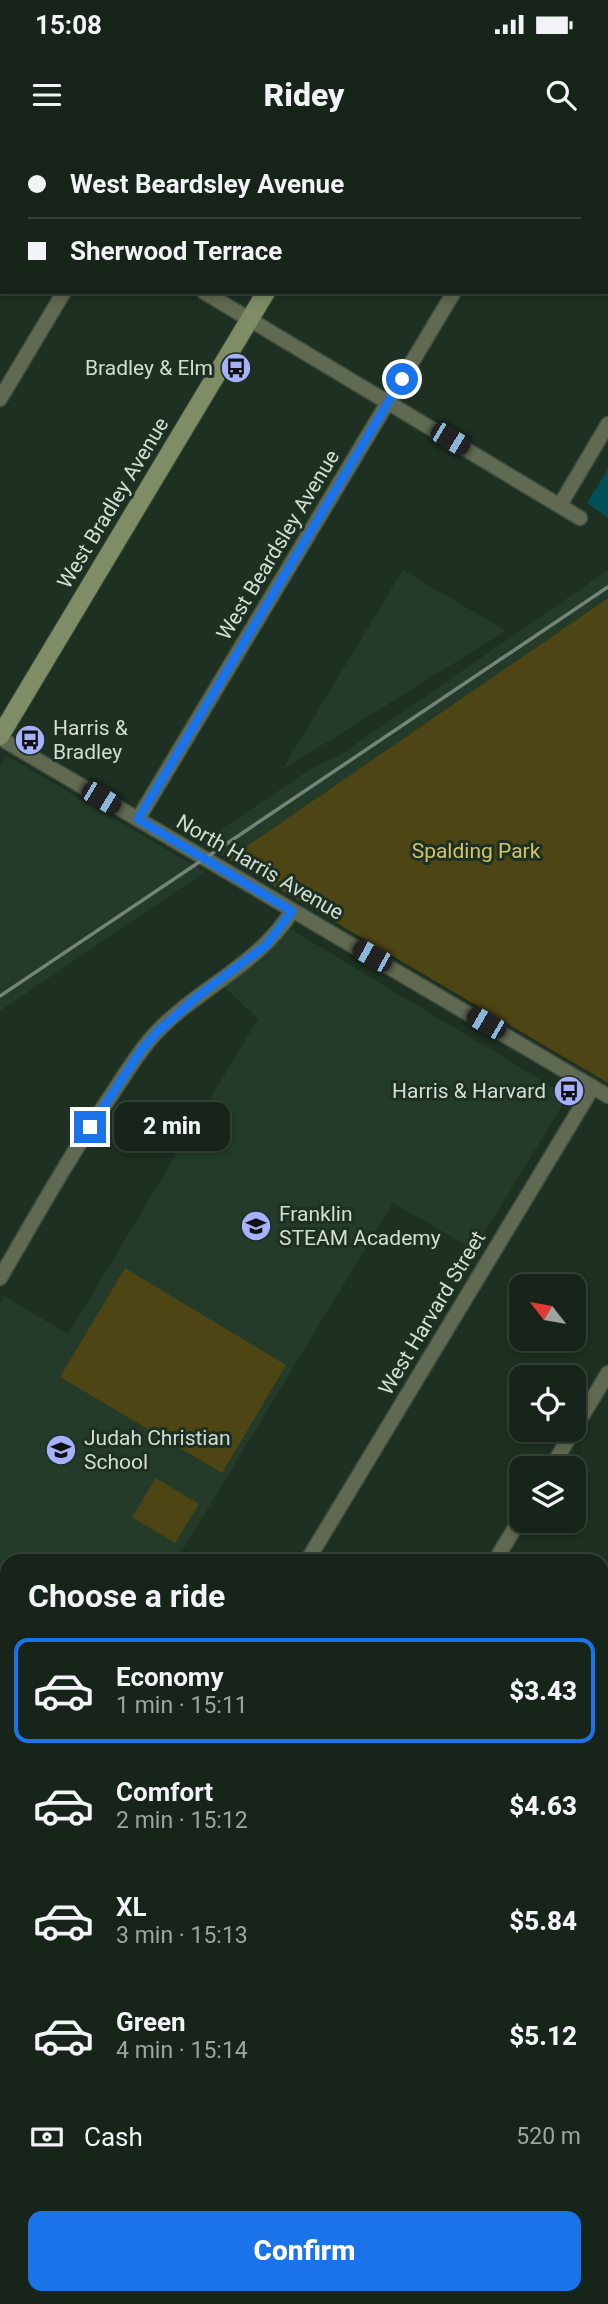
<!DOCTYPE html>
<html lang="en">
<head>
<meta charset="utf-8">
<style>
  :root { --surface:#162419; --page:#233026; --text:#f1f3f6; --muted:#9ea4a2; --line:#354138; --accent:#1a73e8 }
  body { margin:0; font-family:Roboto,sans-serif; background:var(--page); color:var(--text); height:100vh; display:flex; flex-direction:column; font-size:26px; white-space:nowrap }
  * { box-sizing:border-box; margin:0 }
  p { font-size:23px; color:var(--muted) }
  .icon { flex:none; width:38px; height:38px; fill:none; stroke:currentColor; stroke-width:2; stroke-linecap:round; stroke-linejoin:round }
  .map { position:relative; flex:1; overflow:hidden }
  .sheet { position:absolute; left:0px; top:1414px; width:609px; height:751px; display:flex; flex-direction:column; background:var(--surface); border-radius:21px 21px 0 0; box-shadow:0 4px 10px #0003,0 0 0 2px var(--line) }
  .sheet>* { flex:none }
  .banner { position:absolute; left:0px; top:0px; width:609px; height:154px; box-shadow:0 4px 10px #0003,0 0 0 2px var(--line); display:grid; align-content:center; height:154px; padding:0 28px; background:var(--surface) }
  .needle { width:46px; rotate:301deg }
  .fabs { position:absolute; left:509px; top:1134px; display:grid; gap:14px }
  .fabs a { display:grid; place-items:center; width:77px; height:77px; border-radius:14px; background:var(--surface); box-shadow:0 4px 10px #0003,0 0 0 2px var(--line); font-size:35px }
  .end { position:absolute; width:32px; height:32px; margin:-16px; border:9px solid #1a73e8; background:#fff; box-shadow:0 0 0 4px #fff }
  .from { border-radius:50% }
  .bubble { position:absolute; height:49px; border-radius:14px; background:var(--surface); box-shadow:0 4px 10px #0003,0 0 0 2px var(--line); font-size:23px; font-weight:800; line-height:49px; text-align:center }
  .car { position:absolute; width:21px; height:42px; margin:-21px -10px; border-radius:9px; box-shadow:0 0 5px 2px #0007; background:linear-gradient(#222 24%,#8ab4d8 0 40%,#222 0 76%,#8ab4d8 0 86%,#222 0) }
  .banner b { display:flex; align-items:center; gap:24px; height:66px; font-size:26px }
  .banner b+b { border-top:2px solid var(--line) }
  .banner i { width:18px; height:18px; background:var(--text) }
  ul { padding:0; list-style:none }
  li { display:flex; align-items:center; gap:21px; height:105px; margin:0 14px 10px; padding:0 14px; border:4px solid transparent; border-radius:14px }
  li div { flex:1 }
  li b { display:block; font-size:26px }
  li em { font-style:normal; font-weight:800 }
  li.selected { border-color:var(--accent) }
  li>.icon { width:63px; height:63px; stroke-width:1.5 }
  h2 { padding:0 28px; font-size:32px; line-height:84px }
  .pay { display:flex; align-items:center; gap:18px; height:77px; padding:0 28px; font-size:26px }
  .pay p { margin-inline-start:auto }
  .cta { display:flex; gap:14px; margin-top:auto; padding:14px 28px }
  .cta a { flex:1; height:80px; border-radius:14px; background:var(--accent); color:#fff; font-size:28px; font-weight:800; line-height:80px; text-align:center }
  .status { display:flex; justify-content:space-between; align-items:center; height:49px; padding:0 35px; background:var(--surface); direction:ltr }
  .status svg { height:19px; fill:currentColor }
  header { display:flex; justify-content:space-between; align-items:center; height:91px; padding:0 28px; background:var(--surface); font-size:32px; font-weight:800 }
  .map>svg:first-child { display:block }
  .built { fill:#233b28 }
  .green { fill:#4d4514 }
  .water { fill:#005156 }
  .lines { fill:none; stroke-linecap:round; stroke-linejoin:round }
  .street-casing { stroke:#3a4c3e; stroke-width:17 }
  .secondary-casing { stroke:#3a4c3e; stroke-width:20 }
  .primary-casing { stroke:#3a4c3e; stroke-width:20 }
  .street { stroke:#606951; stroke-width:14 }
  .secondary { stroke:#7e8d66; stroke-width:18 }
  .primary { stroke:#95a876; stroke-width:18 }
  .rail { stroke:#758478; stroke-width:3.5 }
  .route { stroke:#1a73e8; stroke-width:9 }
  .labels { text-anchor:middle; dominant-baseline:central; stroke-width:6; stroke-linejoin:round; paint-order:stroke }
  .poi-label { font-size:21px; fill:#d2ded4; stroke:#1d3021; text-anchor:start }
  .street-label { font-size:21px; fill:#d2ded4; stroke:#1d3021 }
  .park-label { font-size:21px; fill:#d3c266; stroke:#1d3021 }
</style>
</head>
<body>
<div class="status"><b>15:08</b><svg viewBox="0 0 49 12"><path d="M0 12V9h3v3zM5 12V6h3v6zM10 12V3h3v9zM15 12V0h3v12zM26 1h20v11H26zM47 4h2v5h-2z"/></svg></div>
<header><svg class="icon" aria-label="menu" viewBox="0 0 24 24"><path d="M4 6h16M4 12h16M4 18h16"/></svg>Ridey<svg class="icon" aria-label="search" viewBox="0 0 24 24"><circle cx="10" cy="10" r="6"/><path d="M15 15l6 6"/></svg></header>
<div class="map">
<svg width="608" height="2164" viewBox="0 0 608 2164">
  <rect width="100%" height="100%" fill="#1d3021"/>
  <!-- built -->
  <g class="built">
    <polygon points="403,430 506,491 282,630"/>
    <polygon points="608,430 608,458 228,719 202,702 312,628 340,615"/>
    <polygon points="6,615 205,732 0,871 0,626"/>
    <polygon points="287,787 568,956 474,1110 393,1063 176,1421 7,1421 7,1484 0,1480 0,1163 4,1156 68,1194 258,879 224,847"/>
  </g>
  <!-- green -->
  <g class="green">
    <polygon points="608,458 608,943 228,719"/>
    <polygon points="125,1128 286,1225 222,1333 60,1237"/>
    <polygon points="156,1338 199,1364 175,1403 132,1377"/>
  </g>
  <!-- water -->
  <polygon class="water" points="608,329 608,378 587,363"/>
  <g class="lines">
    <!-- street casing -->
    <g class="street-casing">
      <g id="street">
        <polyline points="155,2 156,0"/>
        <polyline points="544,2 545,0"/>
        <polyline points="0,29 2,30"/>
        <polyline points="204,152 580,378"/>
        <polyline points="0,259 64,152"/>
        <polyline points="560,365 608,284"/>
        <polyline points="0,598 608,956"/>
        <polyline points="138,679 454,152"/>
        <path d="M0,1138C35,1078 69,1017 108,960C123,938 136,915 154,895C196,849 259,825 292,771"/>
        <polyline points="551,1328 608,1233"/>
        <polyline points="307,1421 593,947"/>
        <polyline points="495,1421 522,1376"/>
        <polyline points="602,1672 608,1662"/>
        <polyline points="0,1687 7,1675"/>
        <polyline points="0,1930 7,1934"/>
        <polyline points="0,1983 7,1987"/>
        <polyline points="0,2027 7,2016"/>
        <polyline points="602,2029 608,2019"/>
        <polyline points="342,2158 352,2164"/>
        <polyline points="126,2164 130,2158"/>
        <polyline points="299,2164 303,2158"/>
        <polyline points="518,2164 522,2158"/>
      </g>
    </g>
    <!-- secondary casing -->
    <g class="secondary-casing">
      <g id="secondary">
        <polyline points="355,2 356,0"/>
        <polyline points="0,596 266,152"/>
      </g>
    </g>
    <!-- primary casing -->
    <g class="primary-casing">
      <g id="primary">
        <polyline points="0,1506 7,1510"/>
        <polyline points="602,1861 608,1865"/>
      </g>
    </g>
    <!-- street -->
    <use href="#street" class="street"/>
    <!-- secondary -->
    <use href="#secondary" class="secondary"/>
    <!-- primary -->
    <use href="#primary" class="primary"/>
    <!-- rail -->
    <g class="rail">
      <polyline points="0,856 608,447"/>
      <polyline points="602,1452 608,1442"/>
      <polyline points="169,2164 173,2158"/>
    </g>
  </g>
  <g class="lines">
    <!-- route -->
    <polyline class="route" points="90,987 142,909 158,891 198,856 266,805 292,771 138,679 402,239"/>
  </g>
  <!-- icons -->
  <defs>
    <g id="bus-disc" transform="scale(1.575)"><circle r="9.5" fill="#a6b1fc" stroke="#1d3021"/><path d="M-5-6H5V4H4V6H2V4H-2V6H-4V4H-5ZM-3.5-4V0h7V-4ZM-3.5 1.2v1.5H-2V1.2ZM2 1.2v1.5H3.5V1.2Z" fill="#111"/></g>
    <g id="school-disc" transform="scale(1.575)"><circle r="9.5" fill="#a6b1fc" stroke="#1d3021"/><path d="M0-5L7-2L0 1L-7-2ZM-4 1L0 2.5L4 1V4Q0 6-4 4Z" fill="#111"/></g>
  </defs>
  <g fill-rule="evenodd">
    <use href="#bus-disc" x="236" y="228"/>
    <use href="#bus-disc" x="30" y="600"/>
    <use href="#bus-disc" x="569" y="951"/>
    <use href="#school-disc" x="256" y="1086"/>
    <use href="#school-disc" x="61" y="1310"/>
  </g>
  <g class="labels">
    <!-- poi labels -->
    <g class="poi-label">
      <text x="213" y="228" text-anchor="end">Bradley &amp; Elm</text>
      <text x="53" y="588">Harris &amp;<tspan x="53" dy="24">Bradley</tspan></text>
      <text x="546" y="951" text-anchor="end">Harris &amp; Harvard</text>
      <text x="279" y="1074">Franklin<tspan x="279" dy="24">STEAM Academy</tspan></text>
      <text x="84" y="1298">Judah Christian<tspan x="84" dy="24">School</tspan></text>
    </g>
    <!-- street labels -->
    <g class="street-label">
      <text transform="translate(113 363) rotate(-59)">West Bradley Avenue</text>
      <text transform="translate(278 405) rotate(-59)">West Beardsley Avenue</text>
      <text transform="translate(260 727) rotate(30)">North Harris Avenue</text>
      <text transform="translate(432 1173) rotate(-59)">West Harvard Street</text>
    </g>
    <!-- park labels -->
    <g class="park-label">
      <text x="476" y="711">Spalding Park</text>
    </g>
  </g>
</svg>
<div class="fabs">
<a><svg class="needle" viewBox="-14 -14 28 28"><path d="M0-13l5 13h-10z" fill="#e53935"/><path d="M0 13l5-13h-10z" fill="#9ea4a2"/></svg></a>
<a><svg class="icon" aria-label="locate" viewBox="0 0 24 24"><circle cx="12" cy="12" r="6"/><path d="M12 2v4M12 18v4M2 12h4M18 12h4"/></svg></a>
<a><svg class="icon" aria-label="layers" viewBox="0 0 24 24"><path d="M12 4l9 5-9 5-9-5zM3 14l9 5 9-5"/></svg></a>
</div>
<i class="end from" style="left:402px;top:239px"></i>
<i class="end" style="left:90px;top:987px"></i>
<div class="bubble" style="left:114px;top:962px;width:116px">2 min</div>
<i class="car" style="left:450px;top:299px;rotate:121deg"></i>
<i class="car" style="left:101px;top:658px;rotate:121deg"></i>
<i class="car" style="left:372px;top:816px;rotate:299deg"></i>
<i class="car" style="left:486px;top:883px;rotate:300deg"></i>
<div class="banner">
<b><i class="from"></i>West Beardsley Avenue</b>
<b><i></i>Sherwood Terrace</b>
</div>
<section class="sheet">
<h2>Choose a ride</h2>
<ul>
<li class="selected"><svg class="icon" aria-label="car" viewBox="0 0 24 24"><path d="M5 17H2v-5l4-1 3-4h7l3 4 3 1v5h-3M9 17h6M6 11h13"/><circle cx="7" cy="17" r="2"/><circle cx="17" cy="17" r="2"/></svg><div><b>Economy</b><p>1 min · 15:11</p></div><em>$3.43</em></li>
<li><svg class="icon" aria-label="car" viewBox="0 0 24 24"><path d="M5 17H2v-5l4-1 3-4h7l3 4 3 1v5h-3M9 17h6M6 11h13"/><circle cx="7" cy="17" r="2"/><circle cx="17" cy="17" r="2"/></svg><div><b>Comfort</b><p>2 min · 15:12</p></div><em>$4.63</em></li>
<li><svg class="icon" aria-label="car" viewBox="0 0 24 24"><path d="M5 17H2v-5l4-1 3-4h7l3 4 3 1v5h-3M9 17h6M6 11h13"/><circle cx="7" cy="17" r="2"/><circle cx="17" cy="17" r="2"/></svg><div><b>XL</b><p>3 min · 15:13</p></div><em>$5.84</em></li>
<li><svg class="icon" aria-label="car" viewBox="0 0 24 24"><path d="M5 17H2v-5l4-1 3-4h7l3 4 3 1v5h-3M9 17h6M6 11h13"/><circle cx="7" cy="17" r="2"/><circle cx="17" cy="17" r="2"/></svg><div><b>Green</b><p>4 min · 15:14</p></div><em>$5.12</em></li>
</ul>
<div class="pay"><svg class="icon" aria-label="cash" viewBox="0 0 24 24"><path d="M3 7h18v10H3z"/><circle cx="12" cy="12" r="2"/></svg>Cash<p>520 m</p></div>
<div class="cta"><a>Confirm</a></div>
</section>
</div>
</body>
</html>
